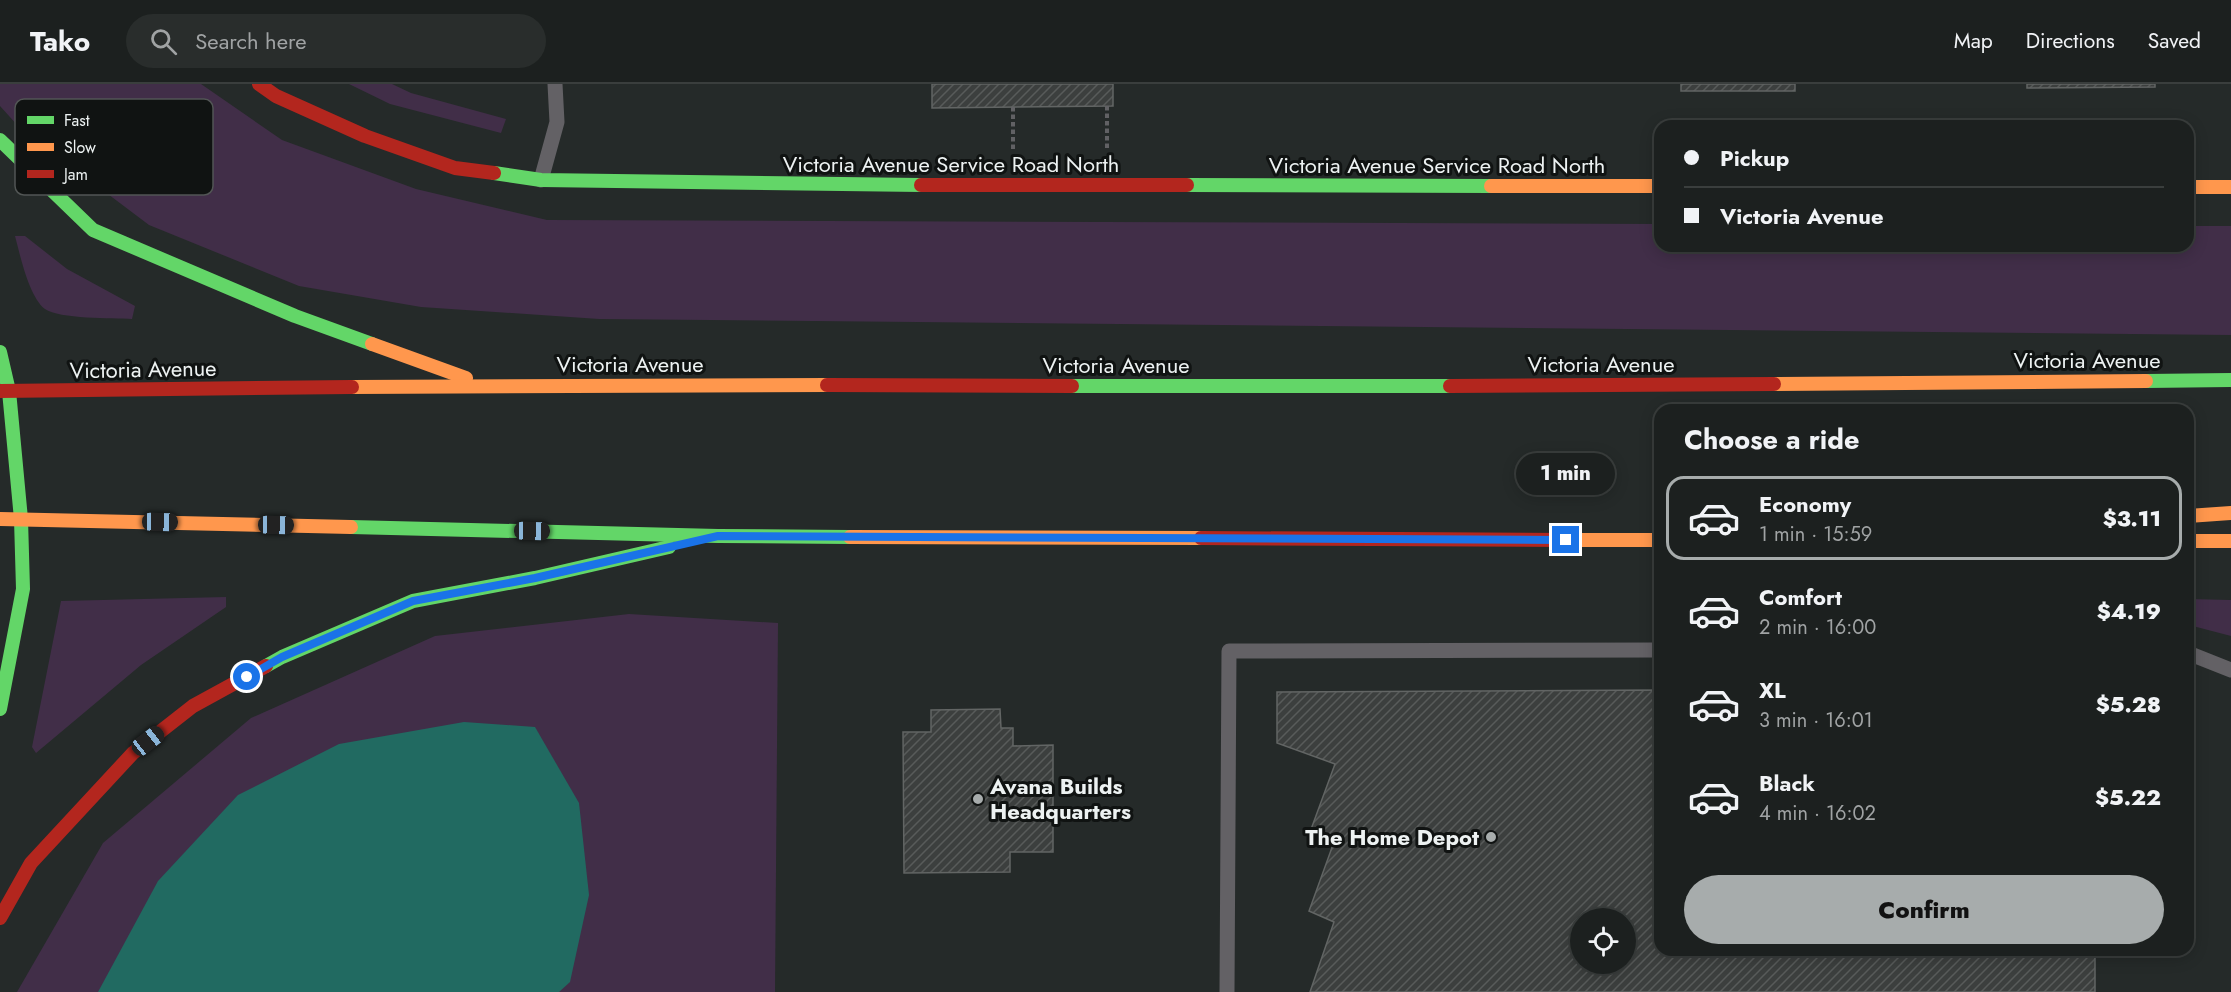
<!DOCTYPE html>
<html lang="en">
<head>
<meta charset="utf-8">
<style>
  :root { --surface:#1c201f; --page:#292d2c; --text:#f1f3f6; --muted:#a0a3a4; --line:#3a3e3d; --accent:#a7acac }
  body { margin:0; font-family:Jost,sans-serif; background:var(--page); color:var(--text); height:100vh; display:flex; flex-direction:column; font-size:22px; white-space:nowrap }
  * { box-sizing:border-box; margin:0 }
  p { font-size:20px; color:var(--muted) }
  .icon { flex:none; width:33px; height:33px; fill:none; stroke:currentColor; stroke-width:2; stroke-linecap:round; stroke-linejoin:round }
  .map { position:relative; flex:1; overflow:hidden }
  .sheet { position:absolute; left:1654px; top:320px; width:540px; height:552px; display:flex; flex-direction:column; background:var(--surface); border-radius:18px; box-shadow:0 3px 15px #0003,0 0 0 2px var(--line) }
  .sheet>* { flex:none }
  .banner { position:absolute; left:1654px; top:36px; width:540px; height:132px; border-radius:18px; box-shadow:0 3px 15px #0003,0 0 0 2px var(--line); display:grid; align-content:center; height:132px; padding:0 30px; background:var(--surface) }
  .controls { position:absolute; left:1570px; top:824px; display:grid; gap:12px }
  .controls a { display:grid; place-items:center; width:66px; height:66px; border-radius:50%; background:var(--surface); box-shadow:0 3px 15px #0003,0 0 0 2px var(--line); font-size:30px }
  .end { position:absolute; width:27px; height:27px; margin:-14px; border:8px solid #1a73e8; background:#fff; box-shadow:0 0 0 3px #fff }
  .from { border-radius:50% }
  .bubble { position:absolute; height:42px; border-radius:21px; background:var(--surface); box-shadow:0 3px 15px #0003,0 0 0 2px var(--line); font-size:20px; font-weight:800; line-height:42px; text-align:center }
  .car { position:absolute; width:18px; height:36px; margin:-18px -9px; border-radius:8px; box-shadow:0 0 4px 2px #0007; background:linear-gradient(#222 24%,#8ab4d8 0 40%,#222 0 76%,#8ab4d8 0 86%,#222 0) }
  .banner b { display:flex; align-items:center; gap:21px; height:57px; font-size:22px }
  .banner b+b { border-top:2px solid var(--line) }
  .banner i { width:15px; height:15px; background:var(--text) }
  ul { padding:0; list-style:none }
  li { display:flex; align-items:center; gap:18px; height:84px; margin:0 12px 9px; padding:0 18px; border:3px solid transparent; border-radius:18px }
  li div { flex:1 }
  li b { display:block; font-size:22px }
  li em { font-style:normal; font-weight:800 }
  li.selected { border-color:var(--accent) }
  li>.icon { width:54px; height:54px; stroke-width:1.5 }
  h2 { padding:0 30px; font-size:27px; line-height:72px }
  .action { display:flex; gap:12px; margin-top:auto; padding:12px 30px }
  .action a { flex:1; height:69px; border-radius:36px; background:var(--accent); color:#111; font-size:24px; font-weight:800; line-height:69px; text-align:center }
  header { display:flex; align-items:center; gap:36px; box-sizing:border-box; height:84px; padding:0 30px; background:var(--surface); border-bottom:2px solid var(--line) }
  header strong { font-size:28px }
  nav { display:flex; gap:33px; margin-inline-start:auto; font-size:21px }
  .search { width:420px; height:54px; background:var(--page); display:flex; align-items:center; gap:15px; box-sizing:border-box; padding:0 21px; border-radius:33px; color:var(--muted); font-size:22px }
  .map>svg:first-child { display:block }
  .grass { fill:#412e48 }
  .water { fill:#216a61 }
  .building { fill:url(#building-hatch); stroke:#626564; stroke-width:1.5; fill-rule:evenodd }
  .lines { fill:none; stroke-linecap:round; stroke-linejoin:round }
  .path { stroke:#616164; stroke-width:4; stroke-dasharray:4.5 3; stroke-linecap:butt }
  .lane { stroke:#636165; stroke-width:15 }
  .fast { stroke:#63d668; stroke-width:14 }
  .slow { stroke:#ff974d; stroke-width:14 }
  .jam { stroke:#b3261e; stroke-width:14 }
  .route { stroke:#1a73e8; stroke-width:8 }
  .poi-dot { fill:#a7acac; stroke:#101312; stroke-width:2 }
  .labels { text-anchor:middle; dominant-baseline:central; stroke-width:6; stroke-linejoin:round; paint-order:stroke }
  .street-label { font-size:22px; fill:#edf2f2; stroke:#101312 }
  .poi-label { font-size:22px; font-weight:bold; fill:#edf2f2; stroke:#101312; text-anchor:start }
  .key { fill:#101312; stroke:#525655; stroke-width:1.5 }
  .key-label { font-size:16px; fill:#edf2f2 }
</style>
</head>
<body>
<header>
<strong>Tako</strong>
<div class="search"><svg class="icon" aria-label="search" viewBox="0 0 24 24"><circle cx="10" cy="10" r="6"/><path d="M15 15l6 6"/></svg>Search here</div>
<nav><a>Map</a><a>Directions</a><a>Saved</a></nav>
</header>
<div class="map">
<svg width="2231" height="908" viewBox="0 0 2231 908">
  <defs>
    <pattern id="building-hatch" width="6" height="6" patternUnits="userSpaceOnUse" patternTransform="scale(1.5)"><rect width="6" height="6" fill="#3c3f3e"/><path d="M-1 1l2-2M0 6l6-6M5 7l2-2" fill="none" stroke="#585b5a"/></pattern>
  </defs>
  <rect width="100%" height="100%" fill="#252a29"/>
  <!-- grass -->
  <g class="grass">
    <polygon points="0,0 201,0 282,56 416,105 547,136 1660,140 1660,162 2188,162 2189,142 2231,142 2231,251 599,235 421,223 299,202 149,141 19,43 0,22"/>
    <polygon points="349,0 392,0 411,9 506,35 501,49 390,20"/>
    <path d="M15,152H25L67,185L135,222L132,235C113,234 59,235 45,225C29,213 20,171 15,152Z"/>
    <polygon points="226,513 226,523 141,581 36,669 32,663 61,517"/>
    <polygon points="2188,515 2231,516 2231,552 2189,541"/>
    <polygon points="629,530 778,539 775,908 17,908 103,759 251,634 435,552"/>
  </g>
  <!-- water -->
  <polygon class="water" points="464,638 535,643 579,719 589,811 570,898 559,908 98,908 158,797 238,711 339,660"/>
  <!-- building -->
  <g class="building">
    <polygon points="932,0 1113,0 1113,22 932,24"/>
    <rect x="1681" y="0" width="114" height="7"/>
    <polygon points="2027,0 2155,0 2155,3 2027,4"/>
    <path d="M1660,606V866H2095V908H1310L1334,838L1309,827L1334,758L1310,748L1335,680L1277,659V608ZM1581,834H1626V879H1581Z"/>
    <polygon points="1000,625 1001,644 1013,644 1013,662 1053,661 1053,768 1010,768 1010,788 904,789 903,648 931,648 931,626"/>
  </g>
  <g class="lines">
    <!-- path -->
    <g class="path">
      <polyline points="1107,22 1107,65"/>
      <polyline points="1013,23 1013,65"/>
    </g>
    <!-- lane -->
    <g class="lane">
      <polyline points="541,96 557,38 555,0"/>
      <polyline points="2188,569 2231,586"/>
      <polyline points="1227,908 1229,567 1660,566"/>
    </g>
    <!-- fast -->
    <g class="fast">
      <polyline points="0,56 93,146 295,232 372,260"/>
      <polyline points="494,89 541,96 921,101"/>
      <polyline points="1187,101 1491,102"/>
      <polyline points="0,268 9,307 21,435 23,505 0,625"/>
      <polyline points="2146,297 2231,296"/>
      <polyline points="1072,302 1450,302"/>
      <polyline points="351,443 718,452 850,453"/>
      <polyline points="266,582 282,573 413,517 535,494 669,463"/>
    </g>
    <!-- slow -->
    <g class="slow">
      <polyline points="1491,102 1660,102"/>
      <polyline points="2188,103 2231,103"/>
      <polyline points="372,260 466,294"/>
      <polyline points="1774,300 2146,297"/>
      <polyline points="352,303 827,301"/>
      <polyline points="2188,432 2231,429"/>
      <polyline points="0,435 351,443"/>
      <polyline points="850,453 1201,454"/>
      <polyline points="1569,456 1660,456"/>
      <polyline points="2188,457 2231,457"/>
    </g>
    <!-- jam -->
    <g class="jam">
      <polyline points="259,0 276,12 365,52 455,84 494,89"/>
      <polyline points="921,101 1187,101"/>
      <polyline points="827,301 1072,302"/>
      <polyline points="1450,302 1774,300"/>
      <polyline points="0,307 352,303"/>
      <polyline points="1201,454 1569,456"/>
      <polyline points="0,834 31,779 133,669 193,622 266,582"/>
    </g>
  </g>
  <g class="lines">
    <!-- route -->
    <polyline class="route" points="247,593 282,573 413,517 535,494 718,452 1566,456"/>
  </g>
  <!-- markers -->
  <g class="poi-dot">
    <circle cx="978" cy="715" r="6"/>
    <circle cx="1491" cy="753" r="6"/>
  </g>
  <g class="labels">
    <!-- street labels -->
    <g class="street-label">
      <text x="951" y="80">Victoria Avenue Service Road North</text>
      <text x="1437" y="81">Victoria Avenue Service Road North</text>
      <text x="2087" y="276">Victoria Avenue</text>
      <text x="630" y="280">Victoria Avenue</text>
      <text x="1601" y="280">Victoria Avenue</text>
      <text x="1116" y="281">Victoria Avenue</text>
      <text transform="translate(143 285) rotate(-1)">Victoria Avenue</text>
    </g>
    <!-- poi labels -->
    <g class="poi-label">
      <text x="990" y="702">Avana Builds<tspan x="990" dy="25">Headquarters</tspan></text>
      <text x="1479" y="753" text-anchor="end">The Home Depot</text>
    </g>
  </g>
  <!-- legend -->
  <rect x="15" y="15" width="198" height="96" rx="9" class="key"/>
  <rect x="27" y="32" width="27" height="8" fill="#63d668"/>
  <rect x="27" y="59" width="27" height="8" fill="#ff974d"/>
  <rect x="27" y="86" width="27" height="8" fill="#b3261e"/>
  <g class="key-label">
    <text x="64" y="42">Fast</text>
    <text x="64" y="69">Slow</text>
    <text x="64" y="96">Jam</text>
  </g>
</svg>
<div class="controls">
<a><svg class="icon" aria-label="locate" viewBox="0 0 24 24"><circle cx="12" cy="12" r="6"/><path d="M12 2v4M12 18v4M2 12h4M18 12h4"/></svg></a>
</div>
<i class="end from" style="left:247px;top:593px"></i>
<i class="end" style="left:1566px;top:456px"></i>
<div class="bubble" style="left:1516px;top:369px;width:99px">1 min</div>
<i class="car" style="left:160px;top:438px;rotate:91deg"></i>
<i class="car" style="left:276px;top:441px;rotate:91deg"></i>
<i class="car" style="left:532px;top:447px;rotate:91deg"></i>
<i class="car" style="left:148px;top:657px;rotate:52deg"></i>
<div class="banner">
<b><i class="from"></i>Pickup</b>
<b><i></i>Victoria Avenue</b>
</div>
<section class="sheet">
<h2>Choose a ride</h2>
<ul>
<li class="selected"><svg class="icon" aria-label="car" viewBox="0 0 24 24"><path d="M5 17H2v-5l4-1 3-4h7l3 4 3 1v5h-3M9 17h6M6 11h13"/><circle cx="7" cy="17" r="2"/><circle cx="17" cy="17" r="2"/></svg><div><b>Economy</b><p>1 min · 15:59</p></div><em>$3.11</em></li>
<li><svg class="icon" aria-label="car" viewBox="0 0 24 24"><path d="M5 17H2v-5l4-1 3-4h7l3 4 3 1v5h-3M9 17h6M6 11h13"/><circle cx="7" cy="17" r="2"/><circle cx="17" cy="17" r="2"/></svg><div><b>Comfort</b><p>2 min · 16:00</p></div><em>$4.19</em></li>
<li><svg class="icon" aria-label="car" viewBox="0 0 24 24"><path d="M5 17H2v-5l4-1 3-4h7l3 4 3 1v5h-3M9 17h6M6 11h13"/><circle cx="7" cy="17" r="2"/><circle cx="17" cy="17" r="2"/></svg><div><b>XL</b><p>3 min · 16:01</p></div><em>$5.28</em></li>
<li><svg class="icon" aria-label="car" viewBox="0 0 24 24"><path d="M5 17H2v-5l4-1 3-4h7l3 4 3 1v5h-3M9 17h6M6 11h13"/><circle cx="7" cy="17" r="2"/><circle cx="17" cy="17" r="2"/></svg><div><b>Black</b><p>4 min · 16:02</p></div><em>$5.22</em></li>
</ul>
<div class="action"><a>Confirm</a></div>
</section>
</div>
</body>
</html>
